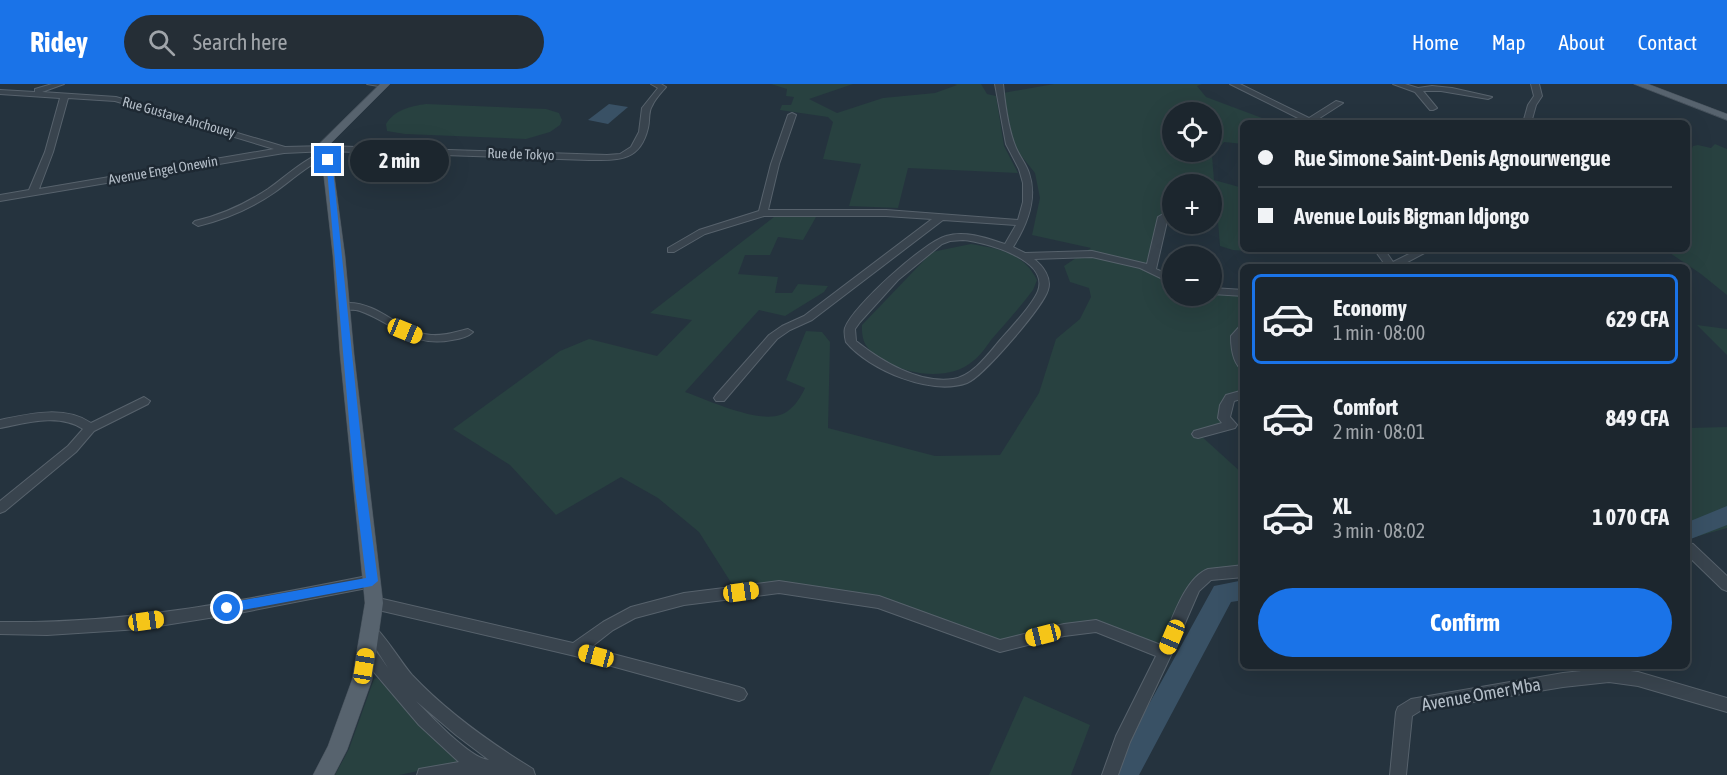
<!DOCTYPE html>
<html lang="en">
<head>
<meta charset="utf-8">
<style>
  :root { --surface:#1c262e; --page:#252e36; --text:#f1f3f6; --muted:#a0a5aa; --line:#3a434a; --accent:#1a73e8 }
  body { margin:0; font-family:"Asap Condensed",sans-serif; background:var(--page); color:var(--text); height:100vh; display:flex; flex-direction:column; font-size:22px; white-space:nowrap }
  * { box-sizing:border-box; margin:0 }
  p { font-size:20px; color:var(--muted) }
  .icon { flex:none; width:33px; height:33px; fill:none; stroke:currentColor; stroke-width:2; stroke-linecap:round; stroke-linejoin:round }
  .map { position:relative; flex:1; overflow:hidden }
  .side { position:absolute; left:1240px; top:180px; width:450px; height:405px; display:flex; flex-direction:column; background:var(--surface); border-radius:9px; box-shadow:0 6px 24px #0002,0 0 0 2px var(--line) }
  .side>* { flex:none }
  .top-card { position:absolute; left:1240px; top:36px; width:450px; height:132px; border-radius:9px; box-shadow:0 6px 24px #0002,0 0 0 2px var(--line); display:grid; align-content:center; height:132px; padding:0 18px; background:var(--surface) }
  .controls { position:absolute; left:1162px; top:18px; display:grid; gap:12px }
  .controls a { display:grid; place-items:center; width:60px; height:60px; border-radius:50%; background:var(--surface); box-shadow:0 6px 24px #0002,0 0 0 2px var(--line); font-size:30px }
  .end { position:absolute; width:27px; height:27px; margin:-14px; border:8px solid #1a73e8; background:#fff; box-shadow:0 0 0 3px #fff }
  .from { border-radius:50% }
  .bubble { position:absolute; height:42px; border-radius:21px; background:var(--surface); box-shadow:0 6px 24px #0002,0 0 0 2px var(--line); font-size:20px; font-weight:700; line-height:42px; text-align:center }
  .car { position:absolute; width:18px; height:36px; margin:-18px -9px; border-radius:8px; box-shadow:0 0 4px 2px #0007; background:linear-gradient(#f5c518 24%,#345 0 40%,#f5c518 0 76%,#345 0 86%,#f5c518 0) }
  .top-card b { display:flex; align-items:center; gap:21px; height:57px; font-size:22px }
  .top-card b+b { border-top:2px solid var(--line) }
  .top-card i { width:15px; height:15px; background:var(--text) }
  ul { padding:10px 0 0; list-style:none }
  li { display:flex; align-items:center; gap:18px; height:90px; margin:0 12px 9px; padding:0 6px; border:3px solid transparent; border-radius:9px }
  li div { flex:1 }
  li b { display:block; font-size:22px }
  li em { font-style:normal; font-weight:700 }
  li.active { border-color:var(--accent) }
  li>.icon { width:54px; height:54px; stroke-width:1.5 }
  .button { display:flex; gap:12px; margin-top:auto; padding:12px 18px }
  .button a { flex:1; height:69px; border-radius:36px; background:var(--accent); color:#fff; font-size:24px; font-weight:700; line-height:69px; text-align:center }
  header { display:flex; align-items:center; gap:36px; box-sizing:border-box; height:84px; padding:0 30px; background:var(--accent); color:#fff }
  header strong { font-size:28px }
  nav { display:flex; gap:33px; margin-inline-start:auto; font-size:21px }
  .search { width:420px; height:54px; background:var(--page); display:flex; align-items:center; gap:15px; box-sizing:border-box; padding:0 21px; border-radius:33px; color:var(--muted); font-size:22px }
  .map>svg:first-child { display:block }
  .green { fill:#284140; fill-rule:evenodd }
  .water { fill:#395165 }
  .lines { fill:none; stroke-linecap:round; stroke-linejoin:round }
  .river { fill:#395165; fill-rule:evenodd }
  .minor-casing { stroke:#57626c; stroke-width:2 }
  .major-casing { stroke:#45505a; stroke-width:1 }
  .minor { fill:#39444e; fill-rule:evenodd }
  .major { fill:#57636e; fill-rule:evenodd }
  .route { fill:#1a73e8 }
  .labels { text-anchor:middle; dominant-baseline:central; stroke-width:5; stroke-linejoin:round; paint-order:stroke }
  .far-street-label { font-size:14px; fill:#b5bfc9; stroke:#1e2933 }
  .near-street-label { font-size:18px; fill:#b5bfc9; stroke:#1e2933 }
</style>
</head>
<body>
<header>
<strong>Ridey</strong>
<div class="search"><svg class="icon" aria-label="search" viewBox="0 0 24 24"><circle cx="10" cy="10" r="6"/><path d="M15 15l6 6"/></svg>Search here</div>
<nav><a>Home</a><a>Map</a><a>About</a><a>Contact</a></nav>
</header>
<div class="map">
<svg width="1727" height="691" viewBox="0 0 1727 691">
  <rect width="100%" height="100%" fill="#25333e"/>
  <!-- green -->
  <g class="green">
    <polygon points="771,0 853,0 809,15 837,29 883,14 935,9 957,1 954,0 981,0 987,10 996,12 1004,62 1018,89 908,84 898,124 849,122 861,80 823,75 833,38 828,33 780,26 782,21 791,21 794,13 786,12 787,5"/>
    <path d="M1054,0H1202L1197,2L1206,13L1273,38L1244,39L1243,60L1224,58L1212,72L1214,96L1243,104L1244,165H1273L1274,169L1233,166L1220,162L1216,115L1212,114V100H1173V110L1167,109L1151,185L1173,197V212H1212V207L1243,209V244L1240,245L1243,310L1226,321L1231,341L1199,350L1243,390L1244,487L1208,491L1165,569L1096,542L1000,562L879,518L779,503L737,508L699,448L658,414L621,393L556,431L510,381L453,345L560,267L589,255L657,272L692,236L650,229L774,133H816L803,156L778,153L770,171H745L738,190L778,193L775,209H792L798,200L828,202L824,208L785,232L759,226L685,308C708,316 756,339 780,331C792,327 800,315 805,304L786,296L806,247L822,248L830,258L828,344L935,372L1000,371L1039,309L1056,255L1080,235L1091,213L1089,204L1070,198L1064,182L1091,164L1032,151L1040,114L1035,89L1015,64L1003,9ZM1173,28H1212V68H1173Z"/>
    <path d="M426,20L546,25L559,29L562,36L560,41L550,48L526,55L405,50L387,47L386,40C394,26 411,22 426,20Z"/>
    <polygon points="1715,60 1727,65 1727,219 1727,211 1701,190 1664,165 1688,165 1688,69 1690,69 1693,62 1698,61 1711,64"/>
    <path d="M971,160C1000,165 1023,168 1037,196L1033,206C1020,223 1006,239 991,256C986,263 980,272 973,277C951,296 913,292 889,279C871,269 861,263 862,241L932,168Z"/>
    <polygon points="1697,241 1727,245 1727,271"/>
    <polygon points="1727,343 1727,444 1688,455 1688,344"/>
    <polygon points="377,594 458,678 457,679 399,691 335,691 349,665 374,595"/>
    <polygon points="1024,612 1090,641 1071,691 989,691"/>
  </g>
  <!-- water -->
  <polygon class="water" points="609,20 628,23 608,40 588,36"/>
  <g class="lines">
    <!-- river -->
    <g class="river">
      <polygon points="1727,422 1727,441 1688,456 1688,438"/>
      <polygon points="1244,496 1244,516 1231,518 1139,691 1110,691 1214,502"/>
    </g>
    <!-- minor casing -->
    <g class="minor-casing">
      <g id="minor">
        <path d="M52,0H64L42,8L116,13L285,63L326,62L607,71L620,70L631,63L639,48L642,24L658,4L651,0H661L666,3C661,9 655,15 652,22C648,28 650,37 648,44C640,78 618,76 589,76L327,67L331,69L330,71C309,80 293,95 275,108C252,124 226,135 198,142L193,139L195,137C221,131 245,120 268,105C287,92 304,74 327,67L284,69L0,117V111L29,106L45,68L60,14L0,10V6L35,8V5ZM68,14L115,17L274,65L39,105L53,68Z"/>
        <polygon points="367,0 387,0 388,1 384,3"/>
        <path d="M995,0H1003C1005,20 1008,45 1016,64C1020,73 1026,80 1029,89C1038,115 1027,141 1013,163L1025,169L1092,167L1147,180L1158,133L1163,130L1168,133L1156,185L1173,193V200L1140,184L1092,173L1034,175C1043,182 1052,194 1048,206C1043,223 983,293 967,299C931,312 869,286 846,258C845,254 844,248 845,244C852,223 924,158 946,152C965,146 987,154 1005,160L1016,141L943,136L812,236L790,246L777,255L724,317H716L714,314L716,311L769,251L782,242L804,232L932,135L886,132H764L705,150L674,168H668V164L699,146L759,127L771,80L788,31L792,29L796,31L779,80L768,126H886L1018,136L1023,118V99L1019,85L1006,60ZM963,156C984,158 1050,175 1038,207C1033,220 1011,244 1001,255C989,269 973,292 953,295C919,300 881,277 856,257L855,245L860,238L898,196L942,160L950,157Z"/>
        <polygon points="1230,0 1240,0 1309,34 1336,17 1343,19 1315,37 1318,39 1308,39"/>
        <polygon points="1393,0 1405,0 1418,4 1432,2 1452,4 1492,13 1488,15 1441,7 1423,7 1437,24 1433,26 1430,26 1415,8"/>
        <polygon points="1531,0 1539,0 1542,12 1536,21 1531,39 1523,39 1528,21 1534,12"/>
        <polygon points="1374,165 1384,165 1393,178 1419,165 1432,165 1398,183 1385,183 1386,182"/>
        <polygon points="1212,204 1244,206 1244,212 1212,210"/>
        <path d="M349,219C380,219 401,249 431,251C444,252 456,248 468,245L473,248C468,253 459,255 452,256C411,264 394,239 360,227C352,224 344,228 338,223L339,221Z"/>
        <path d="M1244,241V251L1241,253L1244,287C1233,281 1231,264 1231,252L1240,242Z"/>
        <polygon points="1244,306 1244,314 1234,317 1230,333 1237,341 1235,344 1198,354 1194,353 1192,350 1194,347 1222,339 1218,334 1220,321 1226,311"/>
        <path d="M144,313L150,317L148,320L94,347L76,368L5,427L0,429V417L68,362L83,345C59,329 26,339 0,344V336C29,330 64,321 91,339Z"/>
        <polygon points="1688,459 1693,460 1727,492 1727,507 1722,505 1688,472"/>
        <path d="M1244,481V493L1211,496L1199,507L1172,569L1130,658L1118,691H1102L1116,652L1156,572L1096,548L1064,552L1000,568L878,524L779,509L684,521L635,534L613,546L590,564L739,603L744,605L747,610L744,615L739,617L575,572L374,525L369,523L367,519L369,515L374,513L573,559L603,538L631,523L684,509L779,497L879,512L1000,556L1064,540L1096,536L1161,561C1171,539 1184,494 1208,485Z"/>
        <path d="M372,491L377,493L379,497L377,501L372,503L234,530L140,545L47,551L0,550V538C130,540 246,516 372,491Z"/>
        <path d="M372,541C380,544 403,581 412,591C448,629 489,658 533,685L535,691H417L419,685L459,678L419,641L362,574L360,569L362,564C374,560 381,575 388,584L365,547L367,543ZM416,617L456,651L489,676C470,675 430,631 416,617Z"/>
        <polygon points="1609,584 1638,588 1727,614 1727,628 1638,602 1609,598 1563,603 1420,627 1412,632 1406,691 1390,691 1396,628 1398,623 1411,615 1563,589"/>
      </g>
    </g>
    <!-- major casing -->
    <g class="major-casing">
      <g id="major">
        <polygon points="380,0 390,0 330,60 345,172 354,270 383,519 372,596 347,666 334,691 313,691 328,662 352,596 365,519 340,270 333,172 320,59"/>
        <polygon points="1634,0 1648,0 1727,30 1727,36"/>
      </g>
    </g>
    <!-- minor -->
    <use href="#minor" class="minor"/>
    <!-- major -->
    <use href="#major" class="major"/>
  </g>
  <!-- route -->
  <polygon class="route" points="326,74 332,76 366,405 378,497 372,502 227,529 221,524 227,519 366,494 355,405"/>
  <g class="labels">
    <!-- far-street labels -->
    <g class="far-street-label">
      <text transform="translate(179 33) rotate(16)">Rue Gustave Anchouey</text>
      <text transform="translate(521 70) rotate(2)">Rue de Tokyo</text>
      <text transform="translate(163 86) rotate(-10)">Avenue Engel Onewin</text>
    </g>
    <!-- near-street labels -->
    <g class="near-street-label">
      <text transform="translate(1481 610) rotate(-10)">Avenue Omer Mba</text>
    </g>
  </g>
</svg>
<div class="controls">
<a><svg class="icon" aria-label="locate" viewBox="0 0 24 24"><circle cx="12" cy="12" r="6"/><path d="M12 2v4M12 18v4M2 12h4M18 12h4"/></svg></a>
<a>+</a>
<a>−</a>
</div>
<i class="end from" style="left:227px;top:524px"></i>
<i class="end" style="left:328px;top:76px"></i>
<div class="bubble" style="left:350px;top:56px;width:99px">2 min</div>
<i class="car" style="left:405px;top:247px;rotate:112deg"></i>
<i class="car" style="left:741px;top:508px;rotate:82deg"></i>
<i class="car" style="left:146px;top:537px;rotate:82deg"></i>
<i class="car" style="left:1043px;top:551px;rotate:256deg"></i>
<i class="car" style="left:1172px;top:553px;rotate:203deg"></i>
<i class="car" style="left:596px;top:572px;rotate:285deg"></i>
<i class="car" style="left:364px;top:582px;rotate:9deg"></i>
<div class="top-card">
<b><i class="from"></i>Rue Simone Saint-Denis Agnourwengue</b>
<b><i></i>Avenue Louis Bigman Idjongo</b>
</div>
<section class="side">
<ul>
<li class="active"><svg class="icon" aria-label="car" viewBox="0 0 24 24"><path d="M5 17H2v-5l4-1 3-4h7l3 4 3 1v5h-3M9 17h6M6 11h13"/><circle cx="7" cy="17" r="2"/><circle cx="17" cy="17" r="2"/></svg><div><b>Economy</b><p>1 min · 08:00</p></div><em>629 CFA</em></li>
<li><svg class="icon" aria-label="car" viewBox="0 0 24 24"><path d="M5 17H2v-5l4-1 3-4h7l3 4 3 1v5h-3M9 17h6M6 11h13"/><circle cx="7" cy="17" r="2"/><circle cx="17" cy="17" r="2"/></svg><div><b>Comfort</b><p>2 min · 08:01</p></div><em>849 CFA</em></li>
<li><svg class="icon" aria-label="car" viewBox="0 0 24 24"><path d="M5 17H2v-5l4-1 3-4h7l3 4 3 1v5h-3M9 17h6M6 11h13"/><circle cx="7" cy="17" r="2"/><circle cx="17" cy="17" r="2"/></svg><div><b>XL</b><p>3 min · 08:02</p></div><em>1 070 CFA</em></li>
</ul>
<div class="button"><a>Confirm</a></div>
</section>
</div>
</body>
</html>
